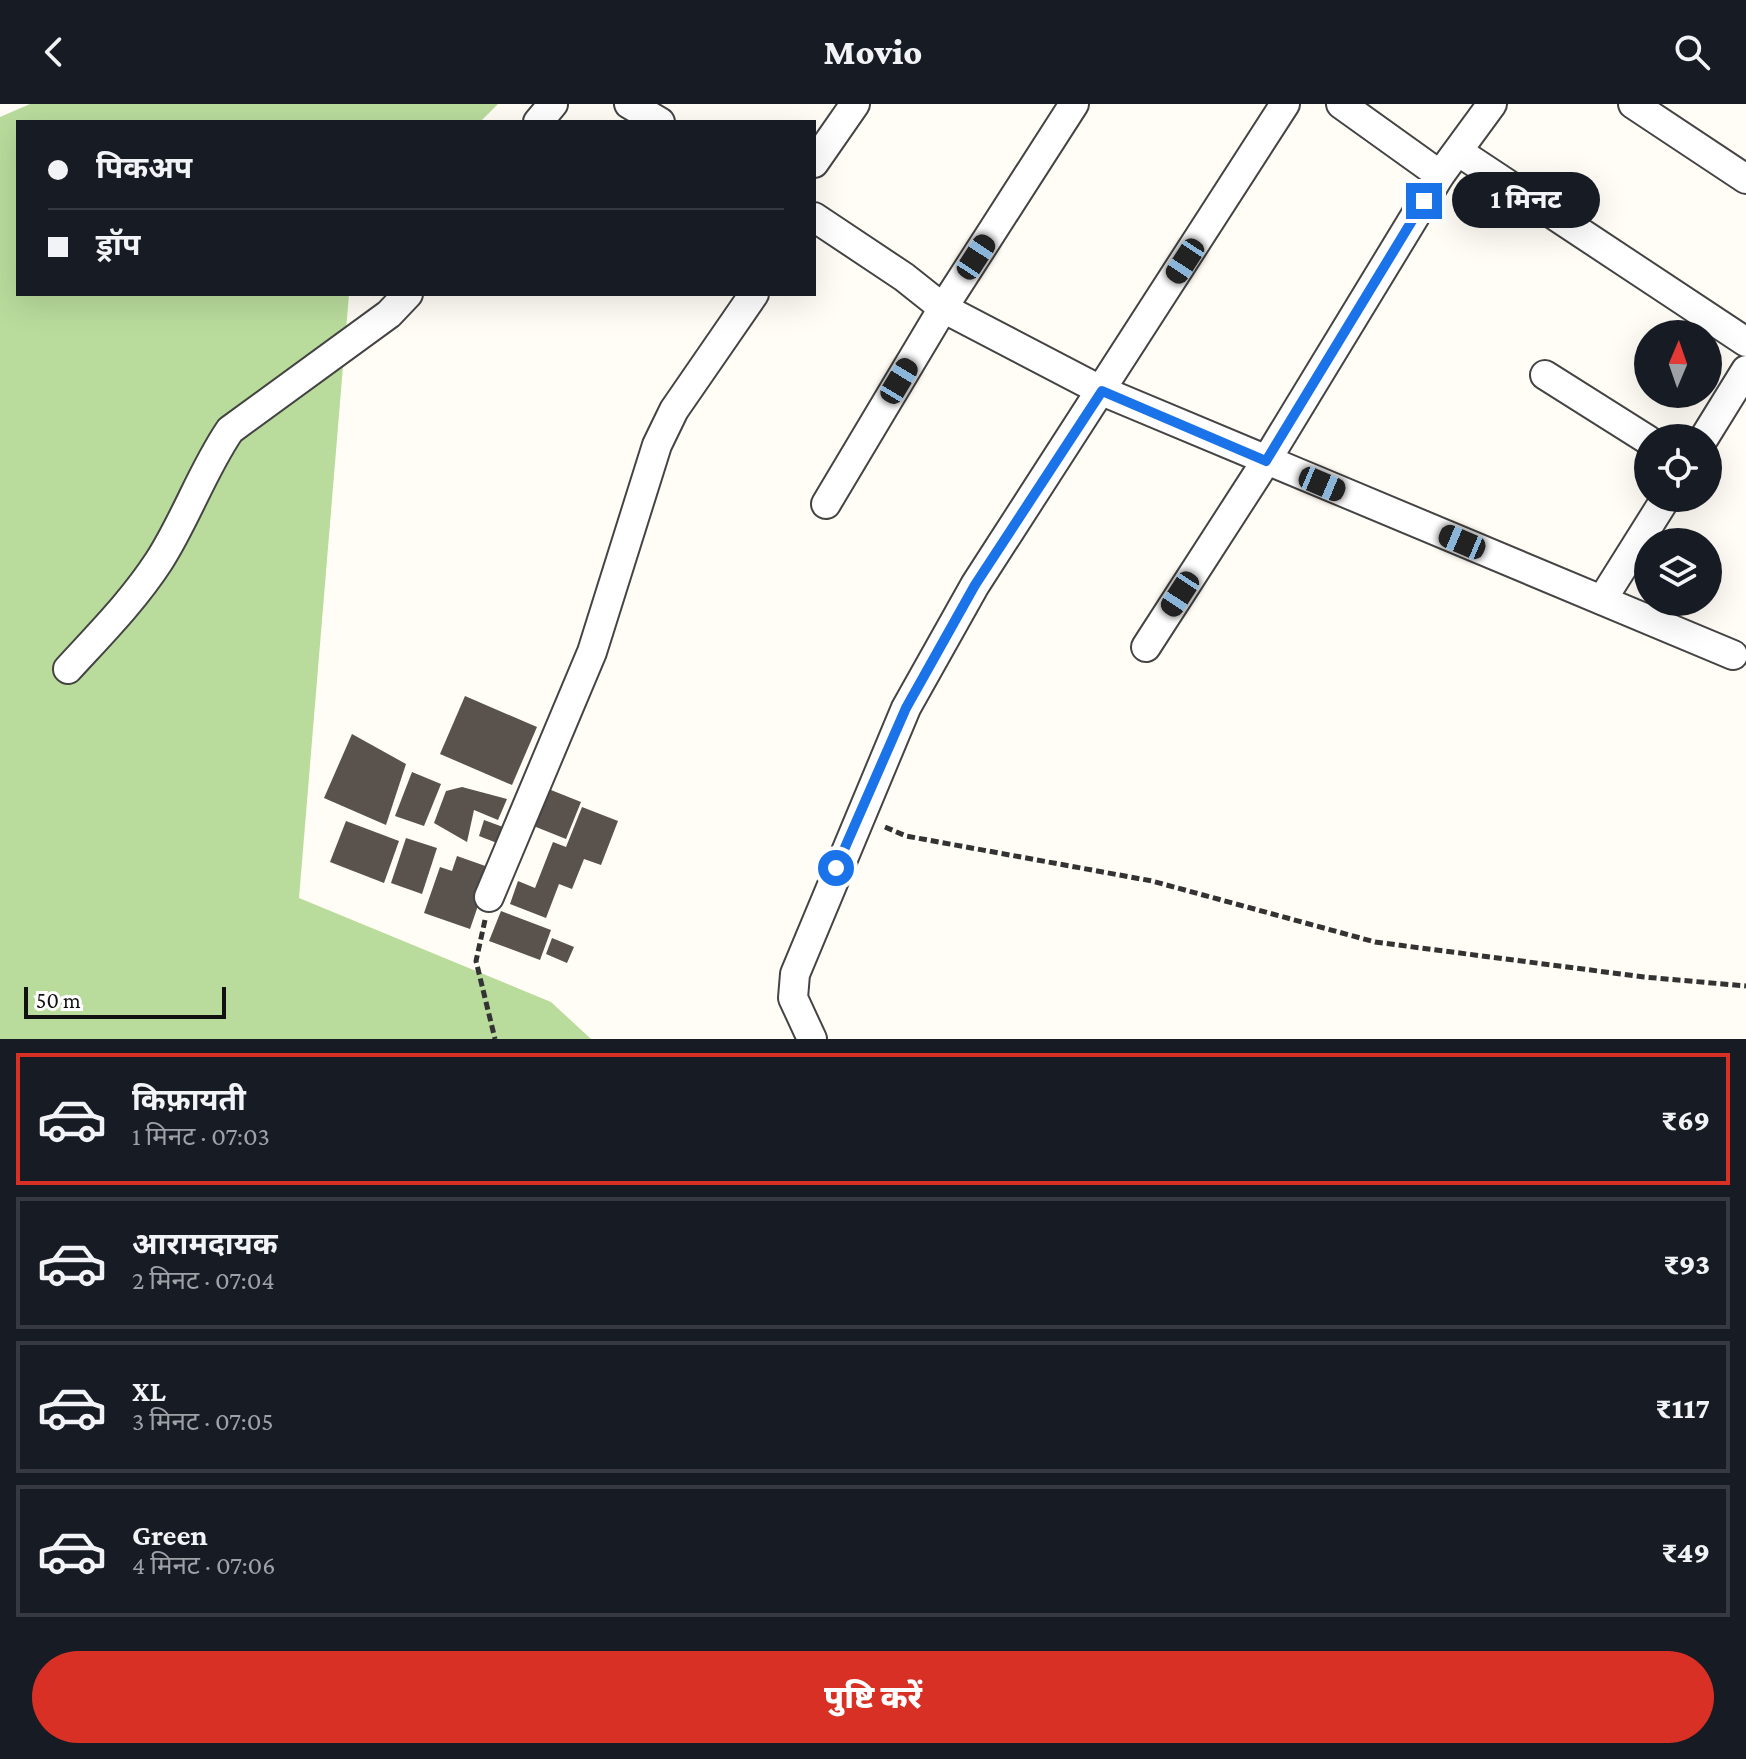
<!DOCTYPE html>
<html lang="hi">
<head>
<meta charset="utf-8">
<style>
  :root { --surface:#171b24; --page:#20242c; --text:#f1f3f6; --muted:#9ea1a6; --line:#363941; --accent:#d93025 }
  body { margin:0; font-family:"Crimson Pro","Noto Sans Devanagari",serif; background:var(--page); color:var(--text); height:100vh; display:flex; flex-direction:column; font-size:30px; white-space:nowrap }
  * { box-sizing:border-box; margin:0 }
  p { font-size:26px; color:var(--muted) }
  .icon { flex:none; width:44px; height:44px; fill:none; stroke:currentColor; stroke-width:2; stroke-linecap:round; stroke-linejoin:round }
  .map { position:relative; height:935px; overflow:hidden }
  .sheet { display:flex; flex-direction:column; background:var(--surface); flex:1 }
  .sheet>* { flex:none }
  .banner { position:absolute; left:16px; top:16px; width:800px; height:176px; border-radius:0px; box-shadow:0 8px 32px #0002; display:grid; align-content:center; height:176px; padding:0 32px; background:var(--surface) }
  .needle { width:52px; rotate:2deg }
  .fabs { position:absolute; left:1634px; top:216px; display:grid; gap:16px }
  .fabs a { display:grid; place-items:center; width:88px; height:88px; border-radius:50%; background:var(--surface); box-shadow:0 8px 32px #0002; font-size:40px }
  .scale { position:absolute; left:24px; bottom:20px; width:202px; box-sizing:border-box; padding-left:8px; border:4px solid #111; border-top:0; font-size:22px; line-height:28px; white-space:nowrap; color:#111; -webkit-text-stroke:6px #fff; paint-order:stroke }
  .end { position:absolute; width:36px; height:36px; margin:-18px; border:10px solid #1a73e8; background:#fff; box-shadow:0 0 0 4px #fff }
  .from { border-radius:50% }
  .bubble { position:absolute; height:56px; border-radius:28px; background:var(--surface); box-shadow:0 8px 32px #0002; font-size:26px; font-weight:800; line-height:56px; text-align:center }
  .car { position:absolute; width:24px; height:48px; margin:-24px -12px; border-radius:10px; box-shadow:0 0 6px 2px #0007; background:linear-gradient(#222 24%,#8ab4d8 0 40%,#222 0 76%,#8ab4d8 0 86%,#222 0) }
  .banner b { display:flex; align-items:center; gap:28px; height:76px; font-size:30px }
  .banner b+b { border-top:2px solid var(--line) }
  .banner i { width:20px; height:20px; background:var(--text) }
  ul { padding:14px 0 0; list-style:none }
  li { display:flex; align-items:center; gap:24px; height:132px; margin:0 16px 12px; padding:0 16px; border:4px solid var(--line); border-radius:0px }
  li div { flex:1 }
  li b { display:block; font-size:30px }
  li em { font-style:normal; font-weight:800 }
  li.current { border-color:var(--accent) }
  li>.icon { width:72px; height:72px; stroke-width:1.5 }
  .primary-button { display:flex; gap:16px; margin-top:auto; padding:16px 32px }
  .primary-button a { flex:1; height:92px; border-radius:48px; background:var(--accent); color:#fff; font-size:32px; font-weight:800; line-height:92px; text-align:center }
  header { display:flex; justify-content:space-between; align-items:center; height:104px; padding:0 32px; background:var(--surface); font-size:36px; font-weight:800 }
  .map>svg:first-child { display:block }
  .forest { fill:#b9dc9c }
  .building { fill:#5a524d }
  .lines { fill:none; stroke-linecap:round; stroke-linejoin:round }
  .minor-casing { stroke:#444; stroke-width:32 }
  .path { stroke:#333; stroke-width:5; stroke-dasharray:8 4; stroke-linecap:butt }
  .minor { stroke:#fff; stroke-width:28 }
  .route { stroke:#1a73e8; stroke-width:10 }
</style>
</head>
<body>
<header><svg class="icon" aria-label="back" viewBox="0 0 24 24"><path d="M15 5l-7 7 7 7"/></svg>Movio<svg class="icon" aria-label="search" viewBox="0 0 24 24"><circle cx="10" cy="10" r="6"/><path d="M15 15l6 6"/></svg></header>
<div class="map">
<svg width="1746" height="935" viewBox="0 0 1746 935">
  <rect width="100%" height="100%" fill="#fffdf5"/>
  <!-- forest -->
  <polygon class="forest" points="30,0 498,0 480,18 18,18 18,190 349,190 299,794 551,898 591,935 0,935 0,13"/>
  <!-- building -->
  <g class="building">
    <polygon points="465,592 537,623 512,681 440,650"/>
    <polygon points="352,630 406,660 386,721 324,694"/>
    <polygon points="412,668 441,680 424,722 395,712"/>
    <polygon points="462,683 507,695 498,716 474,706 467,738 434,719 446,687"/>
    <polygon points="546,684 581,698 566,735 531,721"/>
    <polygon points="582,703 618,717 601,761 584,755 572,785 559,780 546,814 510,800 518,777 535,784 553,738 566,743"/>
    <polygon points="484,716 503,723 497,739 479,732"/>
    <polygon points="346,717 399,737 384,779 330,758"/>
    <polygon points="406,734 437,744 422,790 391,779"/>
    <polygon points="457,752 491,764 470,825 424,809 440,763 452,767"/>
    <polygon points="501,807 551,826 540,856 489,837"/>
    <polygon points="552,834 574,843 567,859 546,850"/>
  </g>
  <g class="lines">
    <!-- minor casing -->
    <g class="minor-casing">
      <g id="minor">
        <polyline points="629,0 660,18"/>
        <polyline points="1341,0 1440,71"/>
        <polyline points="1633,0 1746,75"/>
        <polyline points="538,18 553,0"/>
        <polyline points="1459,48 1746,238"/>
        <polyline points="814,59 855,0"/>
        <polyline points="814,113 904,173 943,204 1102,287 1733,551"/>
        <polyline points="1545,271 1648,336"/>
        <polyline points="1704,334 1746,266"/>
        <polyline points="826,400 943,204 1074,0"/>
        <polyline points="1602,496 1666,394"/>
        <polyline points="1146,543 1266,357 1440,71 1492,0"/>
        <path d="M68,565C100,530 133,497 159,457C186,415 202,367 230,326L389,210L408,190"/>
        <polyline points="489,793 592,548 657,341 674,306 754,190"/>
        <polyline points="812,935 793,894 795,870 906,604 975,481 1285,0"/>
      </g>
    </g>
    <!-- path -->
    <g class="path">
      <polyline points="885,723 906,732 1152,777 1375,838 1644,873 1746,882"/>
      <polyline points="485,816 476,857 495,935"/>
    </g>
    <!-- minor -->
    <use href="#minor" class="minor"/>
  </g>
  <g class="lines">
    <!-- route -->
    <polyline class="route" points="836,764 906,604 975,481 1102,287 1266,357 1424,97"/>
  </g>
</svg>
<div class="fabs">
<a><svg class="needle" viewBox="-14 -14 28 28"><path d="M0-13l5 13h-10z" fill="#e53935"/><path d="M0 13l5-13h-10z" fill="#9ea1a6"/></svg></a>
<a><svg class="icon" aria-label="locate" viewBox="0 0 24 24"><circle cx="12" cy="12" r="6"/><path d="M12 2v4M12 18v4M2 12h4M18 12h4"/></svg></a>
<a><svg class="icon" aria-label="layers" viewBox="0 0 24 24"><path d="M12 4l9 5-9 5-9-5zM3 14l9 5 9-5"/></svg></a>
</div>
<div class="scale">50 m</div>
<i class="end from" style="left:836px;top:764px"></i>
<i class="end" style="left:1424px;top:97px"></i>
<div class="bubble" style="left:1452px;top:68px;width:148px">1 मिनट</div>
<i class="car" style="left:976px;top:153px;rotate:33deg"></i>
<i class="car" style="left:1185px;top:157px;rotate:213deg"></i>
<i class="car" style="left:899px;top:277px;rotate:31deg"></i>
<i class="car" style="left:1322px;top:380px;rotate:113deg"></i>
<i class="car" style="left:1462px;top:438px;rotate:293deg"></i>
<i class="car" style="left:1180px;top:490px;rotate:213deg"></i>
<div class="banner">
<b><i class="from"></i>पिकअप</b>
<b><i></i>ड्रॉप</b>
</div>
</div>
<section class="sheet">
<ul>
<li class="current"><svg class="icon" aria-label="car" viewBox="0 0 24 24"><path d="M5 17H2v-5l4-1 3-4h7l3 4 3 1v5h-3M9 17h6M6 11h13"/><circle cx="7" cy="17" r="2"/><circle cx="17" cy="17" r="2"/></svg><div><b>किफ़ायती</b><p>1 मिनट · 07:03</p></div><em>₹69</em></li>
<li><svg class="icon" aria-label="car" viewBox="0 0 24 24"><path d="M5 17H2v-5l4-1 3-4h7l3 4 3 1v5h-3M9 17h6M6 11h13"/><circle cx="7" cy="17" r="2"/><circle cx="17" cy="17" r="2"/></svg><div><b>आरामदायक</b><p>2 मिनट · 07:04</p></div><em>₹93</em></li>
<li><svg class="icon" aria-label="car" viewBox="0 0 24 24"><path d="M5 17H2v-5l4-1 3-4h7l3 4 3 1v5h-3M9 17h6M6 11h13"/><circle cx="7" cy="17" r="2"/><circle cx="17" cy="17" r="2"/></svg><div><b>XL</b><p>3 मिनट · 07:05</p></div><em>₹117</em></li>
<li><svg class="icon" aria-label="car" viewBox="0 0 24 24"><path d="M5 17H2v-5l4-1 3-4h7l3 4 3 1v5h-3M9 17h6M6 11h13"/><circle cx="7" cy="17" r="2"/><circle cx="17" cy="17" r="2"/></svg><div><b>Green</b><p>4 मिनट · 07:06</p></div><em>₹49</em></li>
</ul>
<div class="primary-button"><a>पुष्टि करें</a></div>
</section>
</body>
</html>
